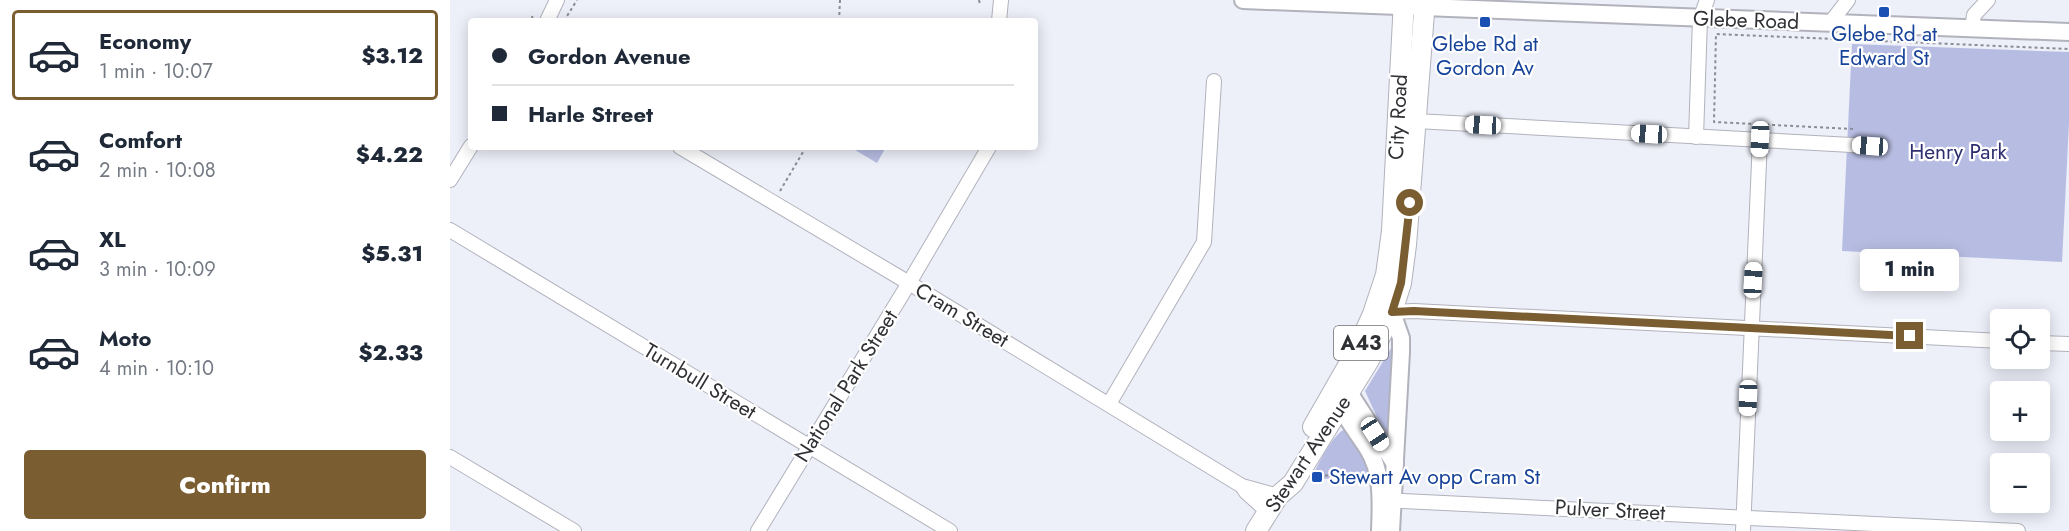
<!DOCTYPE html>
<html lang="en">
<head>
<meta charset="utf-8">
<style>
  :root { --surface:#fff; --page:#f2f2f3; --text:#1f2937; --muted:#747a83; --line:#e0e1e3; --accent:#7a5d31 }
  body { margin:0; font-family:Jost,sans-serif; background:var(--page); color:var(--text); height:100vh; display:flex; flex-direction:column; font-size:22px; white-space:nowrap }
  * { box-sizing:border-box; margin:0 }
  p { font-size:20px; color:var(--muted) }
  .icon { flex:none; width:33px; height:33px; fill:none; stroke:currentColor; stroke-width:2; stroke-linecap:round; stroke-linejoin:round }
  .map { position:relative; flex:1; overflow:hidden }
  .details { display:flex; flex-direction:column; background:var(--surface); width:450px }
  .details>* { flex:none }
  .guide { position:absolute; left:18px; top:18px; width:570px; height:132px; border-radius:6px; box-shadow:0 3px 15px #0003; display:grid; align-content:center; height:132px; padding:0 24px; background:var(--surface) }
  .fabs { position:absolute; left:1540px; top:309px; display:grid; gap:12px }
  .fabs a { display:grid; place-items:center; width:60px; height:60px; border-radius:6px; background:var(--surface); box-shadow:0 3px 15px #0003; font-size:30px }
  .end { position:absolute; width:27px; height:27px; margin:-14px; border:8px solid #7a5d31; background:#fff; box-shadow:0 0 0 3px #fff }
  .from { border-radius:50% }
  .bubble { position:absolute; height:42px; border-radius:6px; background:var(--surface); box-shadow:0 3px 15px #0003; font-size:20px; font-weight:800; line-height:42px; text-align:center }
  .car { position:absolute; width:18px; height:36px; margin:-18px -9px; border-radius:8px; box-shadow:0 0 4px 2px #0007; background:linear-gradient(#fff 24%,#345 0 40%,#fff 0 76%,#345 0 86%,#fff 0) }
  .guide b { display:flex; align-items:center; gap:21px; height:57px; font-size:22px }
  .guide b+b { border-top:2px solid var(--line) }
  .guide i { width:15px; height:15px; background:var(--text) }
  ul { padding:10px 0 0; list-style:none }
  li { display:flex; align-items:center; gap:18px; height:90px; margin:0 12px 9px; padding:0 12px; border:3px solid transparent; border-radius:6px }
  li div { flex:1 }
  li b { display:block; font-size:22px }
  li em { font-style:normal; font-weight:800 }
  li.selected { border-color:var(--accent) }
  li>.icon { width:54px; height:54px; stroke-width:1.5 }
  .cta { display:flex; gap:12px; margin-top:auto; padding:12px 24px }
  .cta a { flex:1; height:69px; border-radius:6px; background:var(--accent); color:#fff; font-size:24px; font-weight:800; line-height:69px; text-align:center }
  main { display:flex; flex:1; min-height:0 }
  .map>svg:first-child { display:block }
  .green { fill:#b7bde2 }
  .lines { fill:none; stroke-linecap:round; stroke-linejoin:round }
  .minor-casing { stroke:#b1b2bc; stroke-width:16 }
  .major-casing { stroke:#b1b2bc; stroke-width:20 }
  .highway-casing { stroke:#b1b2bc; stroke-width:22 }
  .path { stroke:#8b8d94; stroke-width:2; stroke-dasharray:3 3; stroke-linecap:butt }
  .minor { stroke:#fff; stroke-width:14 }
  .major { stroke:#fff; stroke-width:16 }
  .highway { stroke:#fff; stroke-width:20 }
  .route { stroke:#7a5d31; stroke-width:8 }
  .transit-dot { fill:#1a4fb4; stroke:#fff; stroke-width:2 }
  .labels { text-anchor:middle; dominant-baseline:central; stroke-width:4.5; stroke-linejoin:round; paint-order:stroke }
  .shield { fill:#fff; stroke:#6e6f72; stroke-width:1.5 }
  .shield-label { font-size:20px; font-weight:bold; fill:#303135 }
  .street-label { font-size:21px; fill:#303135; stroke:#fff }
  .transit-label { font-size:21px; fill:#164399; stroke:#fff }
  .park-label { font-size:21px; fill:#2d2f6f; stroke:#fff }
</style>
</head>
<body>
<main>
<section class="details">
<ul>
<li class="selected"><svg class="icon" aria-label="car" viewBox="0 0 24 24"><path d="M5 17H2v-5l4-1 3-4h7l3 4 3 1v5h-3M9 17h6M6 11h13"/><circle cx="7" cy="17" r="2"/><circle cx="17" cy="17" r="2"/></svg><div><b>Economy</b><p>1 min · 10:07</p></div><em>$3.12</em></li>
<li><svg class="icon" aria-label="car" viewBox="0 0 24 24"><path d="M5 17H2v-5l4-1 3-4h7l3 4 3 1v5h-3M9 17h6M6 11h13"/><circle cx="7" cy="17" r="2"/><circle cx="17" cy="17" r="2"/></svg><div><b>Comfort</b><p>2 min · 10:08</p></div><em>$4.22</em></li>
<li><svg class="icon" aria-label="car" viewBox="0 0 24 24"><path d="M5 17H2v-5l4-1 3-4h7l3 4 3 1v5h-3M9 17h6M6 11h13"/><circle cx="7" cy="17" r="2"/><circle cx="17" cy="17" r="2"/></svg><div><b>XL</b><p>3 min · 10:09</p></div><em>$5.31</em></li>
<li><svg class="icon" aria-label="car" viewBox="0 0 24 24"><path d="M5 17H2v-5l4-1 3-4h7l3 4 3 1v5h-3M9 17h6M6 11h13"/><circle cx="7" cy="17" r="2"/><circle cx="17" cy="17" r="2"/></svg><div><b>Moto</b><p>4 min · 10:10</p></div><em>$2.33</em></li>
</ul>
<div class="cta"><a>Confirm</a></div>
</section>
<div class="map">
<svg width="1619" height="531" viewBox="0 0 1619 531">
  <rect width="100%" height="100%" fill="#edeff9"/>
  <!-- green -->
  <g class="green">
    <polygon points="1402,44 1619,52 1619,123 1612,262 1392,251"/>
    <polygon points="400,147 436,147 427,163"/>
    <polygon points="946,340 941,439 937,439 915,391"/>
    <path d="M895,429L913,449L922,481L861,478C869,464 881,436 895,429Z"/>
  </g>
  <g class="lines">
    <!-- minor casing -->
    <g class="minor-casing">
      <g id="minor">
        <polyline points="97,21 107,0"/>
        <polyline points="549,21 551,0"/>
        <polyline points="1381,22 1398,0"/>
        <polyline points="1522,28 1524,15 1538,0"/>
        <polyline points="966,121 1420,146"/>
        <polyline points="1246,137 1250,19 1257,0"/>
        <polyline points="230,147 459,283 792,486 828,496"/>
        <polyline points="0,180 21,146"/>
        <polyline points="0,230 500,531"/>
        <polyline points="942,312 964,311 1551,341"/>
        <polyline points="1590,343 1619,344"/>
        <polyline points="659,404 754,242 764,81"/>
        <polyline points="0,457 124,531"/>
        <polyline points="792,486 796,492 818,512"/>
        <polyline points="932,500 1568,531"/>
        <polyline points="308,531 459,283 539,147"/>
        <polyline points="1293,531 1310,139"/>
      </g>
    </g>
    <!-- major casing -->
    <g class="major-casing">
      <g id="major">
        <polyline points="793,0 1619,32"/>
        <path d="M930,531C931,503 933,473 918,449C906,430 892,414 884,393L900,394L945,464"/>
        <polyline points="941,531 951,352 951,338 942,312"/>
      </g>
    </g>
    <!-- highway casing -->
    <g class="highway-casing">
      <g id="highway">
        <polyline points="863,427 906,352 923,314 936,275 942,231 954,0"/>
        <polyline points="806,531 828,496 843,483 919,360 942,312 951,283 956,245 975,0"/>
      </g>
    </g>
    <!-- path -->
    <g class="path">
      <polyline points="529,0 530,5"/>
      <polyline points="82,16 83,21"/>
      <polyline points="114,21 127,0"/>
      <polyline points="389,21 390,0"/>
      <polyline points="1403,129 1264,122 1266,34 1619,49"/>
      <polyline points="330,191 356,147"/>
      <polyline points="869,475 916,478"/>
    </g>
    <!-- minor -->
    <use href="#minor" class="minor"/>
    <!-- major -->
    <use href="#major" class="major"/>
    <!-- highway -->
    <use href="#highway" class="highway"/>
  </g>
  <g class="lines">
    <!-- route -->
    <polyline class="route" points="960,203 951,283 942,312 964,311 1460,336"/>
  </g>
  <!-- markers -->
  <g class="transit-dot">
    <rect x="1428" y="6" width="12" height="12" rx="3"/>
    <rect x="1029" y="16" width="12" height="12" rx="3"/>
    <rect x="861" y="471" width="12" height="12" rx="3"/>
  </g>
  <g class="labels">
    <!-- shield labels -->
    <rect class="shield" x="884" y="326" width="54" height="34" rx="4.5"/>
    <g class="shield-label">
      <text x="911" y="343">A43</text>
    </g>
    <!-- street labels -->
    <g class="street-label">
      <text transform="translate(1296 20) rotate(2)">Glebe Road</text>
      <text transform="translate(948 117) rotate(-87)">City Road</text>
      <text transform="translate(512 315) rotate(31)">Cram Street</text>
      <text transform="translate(250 381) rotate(31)">Turnbull Street</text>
      <text transform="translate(396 386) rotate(-58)">National Park Street</text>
      <text transform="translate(858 454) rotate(-56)">Stewart Avenue</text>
      <text transform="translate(1160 510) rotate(3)">Pulver Street</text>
    </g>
    <!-- transit labels -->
    <g class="transit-label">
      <text x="1434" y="34">Glebe Rd at<tspan x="1434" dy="24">Edward St</tspan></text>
      <text x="1035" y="44">Glebe Rd at<tspan x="1035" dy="24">Gordon Av</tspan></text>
      <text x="879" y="477" text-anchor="start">Stewart Av opp Cram St</text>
    </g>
    <!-- park labels -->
    <g class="park-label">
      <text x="1508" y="152">Henry Park</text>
    </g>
  </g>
</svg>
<div class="fabs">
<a><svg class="icon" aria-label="locate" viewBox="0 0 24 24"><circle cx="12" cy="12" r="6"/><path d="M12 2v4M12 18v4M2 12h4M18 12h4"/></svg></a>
<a>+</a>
<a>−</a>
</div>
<i class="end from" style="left:960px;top:203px"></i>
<i class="end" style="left:1460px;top:336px"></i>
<div class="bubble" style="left:1410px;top:249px;width:99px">1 min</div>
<i class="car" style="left:1033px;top:125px;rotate:273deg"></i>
<i class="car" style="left:1199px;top:134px;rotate:273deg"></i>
<i class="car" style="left:1310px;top:139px;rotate:183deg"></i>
<i class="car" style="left:1420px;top:146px;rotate:274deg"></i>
<i class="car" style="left:1303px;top:280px;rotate:3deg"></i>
<i class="car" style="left:1298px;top:398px;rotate:182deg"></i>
<i class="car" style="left:925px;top:434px;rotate:147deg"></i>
<div class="guide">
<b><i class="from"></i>Gordon Avenue</b>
<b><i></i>Harle Street</b>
</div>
</div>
</main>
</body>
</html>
